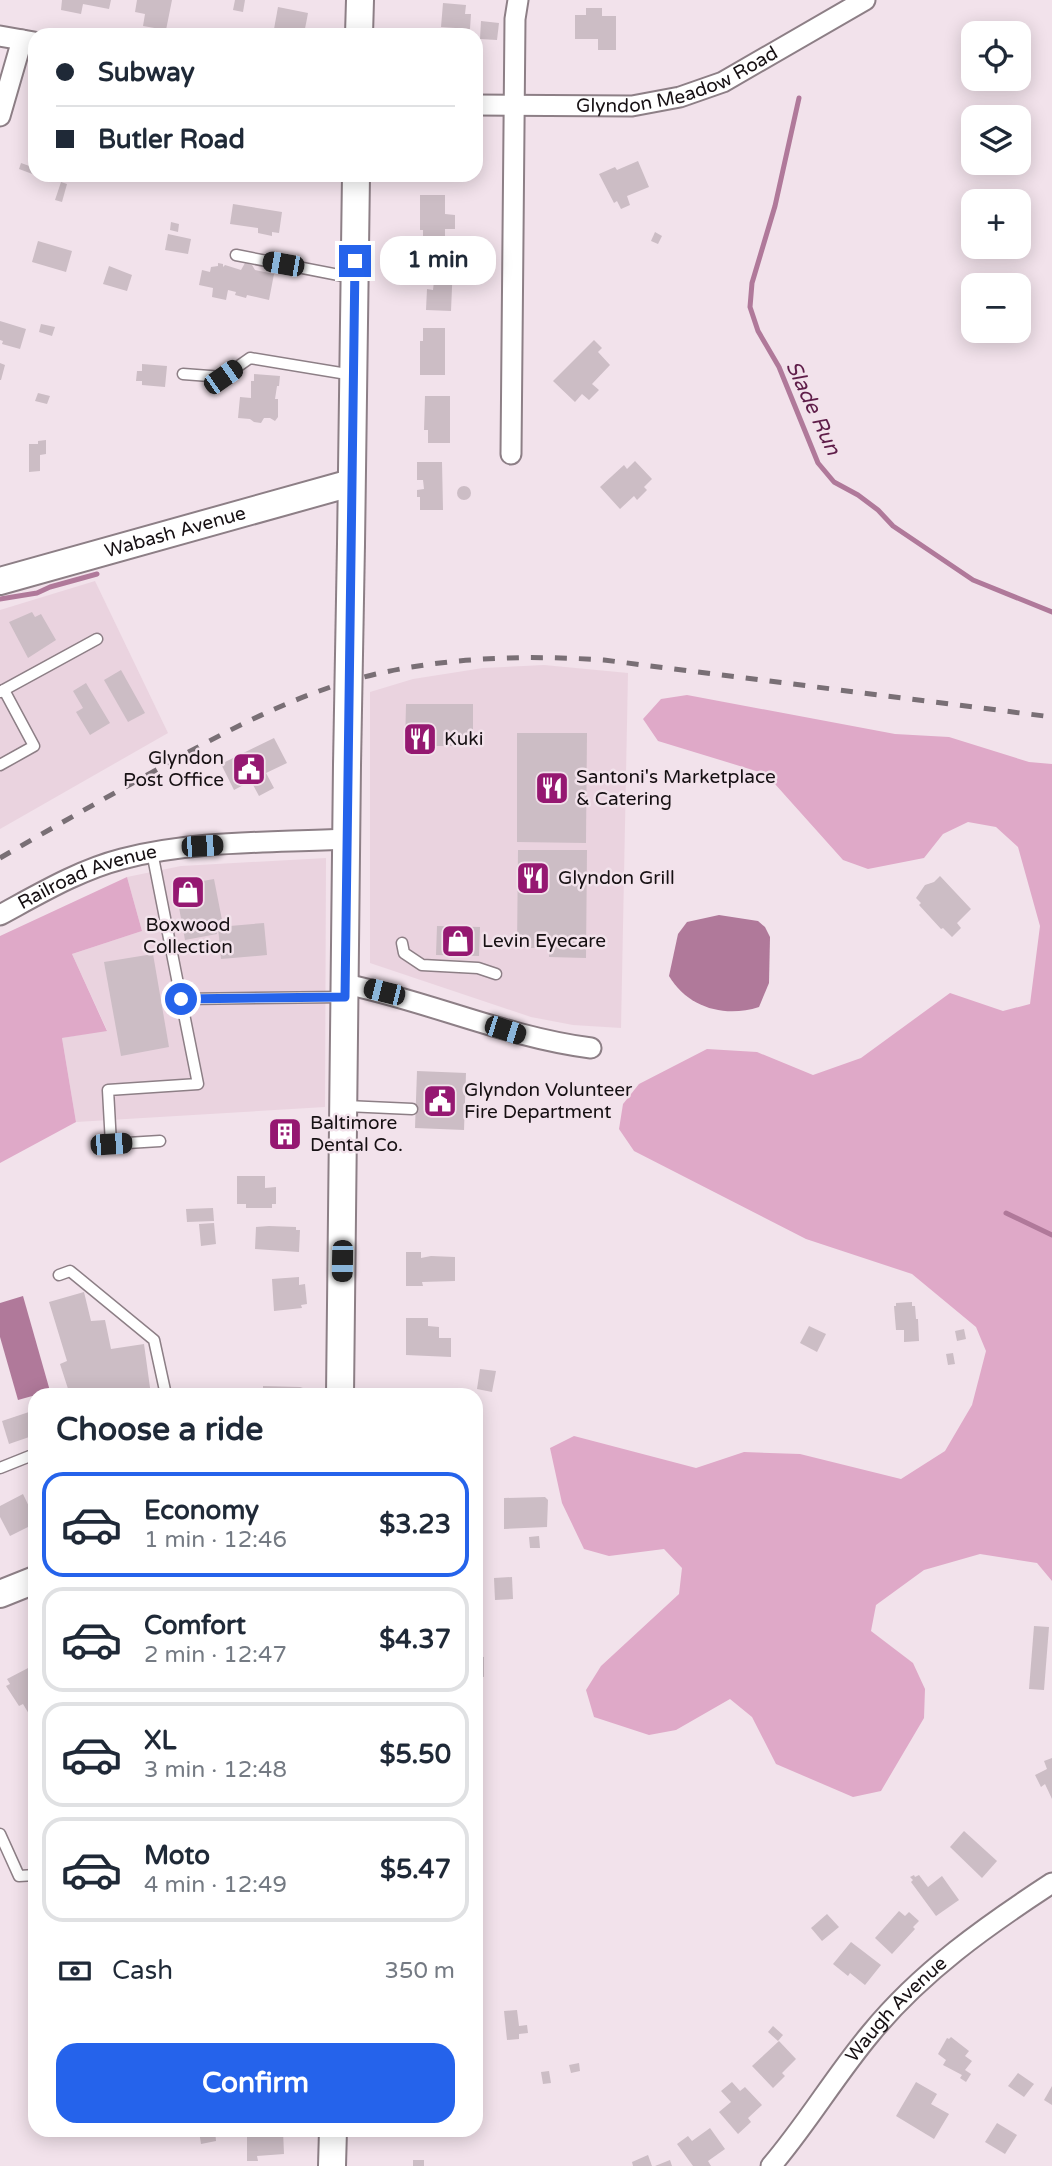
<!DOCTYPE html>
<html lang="en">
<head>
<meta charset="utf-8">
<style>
  :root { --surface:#fff; --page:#f2f2f3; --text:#1f2937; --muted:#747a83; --line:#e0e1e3; --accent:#2563eb }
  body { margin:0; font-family:"Varela Round",sans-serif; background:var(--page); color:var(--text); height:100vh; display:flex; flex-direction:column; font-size:26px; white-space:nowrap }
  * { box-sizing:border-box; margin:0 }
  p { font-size:23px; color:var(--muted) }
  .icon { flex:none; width:38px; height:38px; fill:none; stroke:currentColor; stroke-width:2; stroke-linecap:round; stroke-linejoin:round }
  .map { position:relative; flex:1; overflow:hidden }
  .sheet { position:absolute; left:28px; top:1388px; width:455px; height:749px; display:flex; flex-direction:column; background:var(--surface); border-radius:21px; box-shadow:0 4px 18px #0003 }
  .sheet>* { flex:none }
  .banner { position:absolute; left:28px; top:28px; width:455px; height:154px; border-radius:21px; box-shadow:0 4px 18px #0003; display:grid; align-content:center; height:154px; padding:0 28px; background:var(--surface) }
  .controls { position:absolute; left:961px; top:21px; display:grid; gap:14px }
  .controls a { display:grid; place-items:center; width:70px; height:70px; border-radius:14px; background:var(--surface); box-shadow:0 4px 18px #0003; font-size:35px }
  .end { position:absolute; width:32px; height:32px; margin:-16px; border:9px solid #2563eb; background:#fff; box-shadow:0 0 0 4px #fff }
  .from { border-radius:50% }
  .bubble { position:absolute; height:49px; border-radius:21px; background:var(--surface); box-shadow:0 4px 18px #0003; font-size:23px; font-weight:700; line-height:49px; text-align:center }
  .car { position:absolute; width:21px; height:42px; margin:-21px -10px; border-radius:9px; box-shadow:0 0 5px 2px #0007; background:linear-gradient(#222 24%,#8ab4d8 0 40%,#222 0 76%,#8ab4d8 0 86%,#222 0) }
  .banner b { display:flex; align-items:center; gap:24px; height:66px; font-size:26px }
  .banner b+b { border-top:2px solid var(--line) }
  .banner i { width:18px; height:18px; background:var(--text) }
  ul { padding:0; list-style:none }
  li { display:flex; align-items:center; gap:21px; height:105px; margin:0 14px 10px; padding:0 14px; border:4px solid var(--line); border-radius:21px }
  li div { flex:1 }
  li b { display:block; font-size:26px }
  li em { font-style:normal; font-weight:700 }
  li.selected { border-color:var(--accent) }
  li>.icon { width:63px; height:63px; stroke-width:1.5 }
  h2 { padding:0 28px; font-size:32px; line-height:84px }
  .pay { display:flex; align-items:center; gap:18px; height:77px; padding:0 28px; font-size:26px }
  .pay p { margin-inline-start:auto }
  .button { display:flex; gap:14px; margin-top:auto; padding:14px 28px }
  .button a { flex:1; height:80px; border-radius:21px; background:var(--accent); color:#fff; font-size:28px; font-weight:700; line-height:80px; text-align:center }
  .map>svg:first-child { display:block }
  .built { fill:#ead3df }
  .green { fill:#dfa9c8 }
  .water { fill:#b0799a }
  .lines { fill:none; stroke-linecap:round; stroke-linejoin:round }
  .stream { stroke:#b0799a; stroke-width:5 }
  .building { fill:#ccbdc5 }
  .lane-casing { stroke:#8d7f86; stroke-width:13 }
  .street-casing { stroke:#8d7f86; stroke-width:23 }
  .secondary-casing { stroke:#8d7f86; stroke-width:30 }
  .lane { stroke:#fff; stroke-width:10 }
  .street { stroke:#fff; stroke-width:19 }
  .secondary { stroke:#fff; stroke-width:26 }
  .rail { stroke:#796f75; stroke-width:5; stroke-dasharray:12 12; stroke-linecap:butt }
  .secondary-bridge-casing { stroke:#8d7f86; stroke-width:30; stroke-linecap:butt }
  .secondary-bridge { stroke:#fff; stroke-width:26 }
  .route { stroke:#2563eb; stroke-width:9 }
  .labels { text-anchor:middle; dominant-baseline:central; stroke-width:5; stroke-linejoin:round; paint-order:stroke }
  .street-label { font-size:19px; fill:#161013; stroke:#f2e2eb }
  .poi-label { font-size:19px; fill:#161013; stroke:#f2e2eb; text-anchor:start }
  .water-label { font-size:21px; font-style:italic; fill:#5f1d49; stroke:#f2e2eb }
</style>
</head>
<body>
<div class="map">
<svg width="1052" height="2166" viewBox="0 0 1052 2166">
  <rect width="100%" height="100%" fill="#f2e2eb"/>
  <!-- built -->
  <g class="built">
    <polygon points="95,581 168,733 0,829 0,610"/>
    <polygon points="544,665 628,673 621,1028 573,1025 531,1017 370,963 370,692 413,679 483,668"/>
    <polygon points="326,858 325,1107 76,1122 62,1038 107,1030 72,954 142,931 127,877 181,866"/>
  </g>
  <!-- green -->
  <g class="green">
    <polygon points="687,695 895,734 949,737 1029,762 1052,764 1052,1581 1037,1563 980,1554 924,1570 876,1605 871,1631 913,1663 925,1689 924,1718 881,1791 853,1797 776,1764 752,1717 730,1699 676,1730 649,1735 594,1717 586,1690 601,1666 679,1594 682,1568 664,1549 609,1556 584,1549 562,1503 550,1448 574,1436 696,1468 744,1452 800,1454 901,1479 945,1451 972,1405 986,1351 976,1327 912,1274 806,1239 634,1151 619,1129 623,1104 639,1084 707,1049 757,1052 813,1075 861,1058 950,993 1003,1011 1030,1004 1040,926 1018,847 996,827 968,822 943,834 924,858 868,869 843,860 766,774 658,741 643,719 661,699"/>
    <polygon points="127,877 142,931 72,954 107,1031 62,1038 76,1122 0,1163 0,936"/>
  </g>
  <!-- water -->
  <g class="water">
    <path d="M719,915L758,921L765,927L770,937L769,983L759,1007C725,1018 688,1008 669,976L678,934L687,922Z"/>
    <polygon points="23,1296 50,1391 18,1400 0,1337 0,1303"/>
  </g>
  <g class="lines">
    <!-- stream -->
    <g class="stream">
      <polyline points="799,98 775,206 752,283 750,307 758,331 779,367 818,463 834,482 858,495 878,510 893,526 973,580 1052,612"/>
      <polyline points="0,599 37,593 50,587 97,574"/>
      <polyline points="1006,1213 1052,1235"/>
    </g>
  </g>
  <!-- building -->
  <g class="building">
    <polygon points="62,0 111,0 109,9 83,4 81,14 61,10"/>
    <polygon points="137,0 172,0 166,30 143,26 145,14 135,12"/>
    <polygon points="235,0 245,0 243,12 233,10"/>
    <polygon points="443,3 466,5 465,14 471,14 470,29 441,27"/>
    <polygon points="278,7 308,13 304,34 274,29"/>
    <polygon points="586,8 602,8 602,16 616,16 616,50 598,50 598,39 575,39 575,15 586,15"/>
    <polygon points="481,21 499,23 497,40 480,39"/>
    <polygon points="638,161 649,187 627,196 630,205 621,209 617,201 614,203 599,174 615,167 617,170"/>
    <polygon points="21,163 35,168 35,175 19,169"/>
    <polygon points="420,175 441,175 441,180 420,179"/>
    <polygon points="61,182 67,184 62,202 55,200"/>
    <polygon points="420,195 445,195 445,214 455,215 455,229 445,229 445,243 423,243 423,230 420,230"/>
    <polygon points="233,204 282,212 279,233 272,232 272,236 258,233 258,228 230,224"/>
    <polygon points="171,222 179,224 178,232 170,230"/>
    <polygon points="655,232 662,236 658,244 651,241"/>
    <polygon points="168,234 191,239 188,254 165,250"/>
    <polygon points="38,241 72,251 66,272 32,262"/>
    <polygon points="218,263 223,264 223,267 225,265 241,270 245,263 252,265 255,270 274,274 269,300 247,295 246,298 235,295 236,292 228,290 226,300 212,297 213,288 199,285 202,270 210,272 211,267 218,266"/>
    <polygon points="427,263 453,264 451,311 426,310 427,289 433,290 434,281 426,281"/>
    <polygon points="109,266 132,275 127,291 103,284"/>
    <polygon points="0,321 26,329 20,349 2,344 3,341 0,340"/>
    <polygon points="41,324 55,327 52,336 39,332"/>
    <polygon points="423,328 445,328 445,375 420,375 420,341 423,341"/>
    <polygon points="594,340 602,348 598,352 610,365 592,384 599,390 589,400 582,394 575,402 553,381"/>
    <polygon points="0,363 5,365 1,380 0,380"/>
    <polygon points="142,364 167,366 165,387 142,385 142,381 136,381 137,371 142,371"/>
    <polygon points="254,374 280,376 279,386 277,386 275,399 278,399 278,417 275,421 270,418 264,418 261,423 254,422 250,419 238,418 240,397 251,398 251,381 254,381"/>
    <polygon points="38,393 50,396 47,404 35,401"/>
    <polygon points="425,396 450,396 450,443 428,443 428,430 424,430"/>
    <polygon points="46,440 46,454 40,455 40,471 29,472 29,444 38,444 38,441"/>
    <polygon points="635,461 652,479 644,487 647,490 637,500 634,496 620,509 600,487 624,465 627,469"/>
    <polygon points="417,462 442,462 443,510 420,510 420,497 417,497 417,490 424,489 423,480 417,480"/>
    <circle cx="464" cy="493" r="7"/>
    <polygon points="32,612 35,617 41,614 56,640 28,658 9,622"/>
    <polygon points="121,670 145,713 128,722 104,680"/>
    <polygon points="86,683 110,723 90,735 76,712 83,708 73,691"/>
    <polygon points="406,704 473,704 473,746 405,746"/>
    <polygon points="517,733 587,733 586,843 517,842"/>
    <polygon points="274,738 287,763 266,773 274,788 259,796 251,781 234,790 221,764"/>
    <polygon points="518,850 587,850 586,958 549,957 549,948 517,948"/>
    <polygon points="940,876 971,909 957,923 961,928 952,937 943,928 941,929 919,905 921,903 916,898 925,885 934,882"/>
    <polygon points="214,879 222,920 215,921 217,934 185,940 175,886"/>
    <polygon points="264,923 267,955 221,959 218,927"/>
    <polygon points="437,926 480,927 479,956 436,955"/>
    <polygon points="153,954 169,1047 121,1056 104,962"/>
    <polygon points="417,1071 466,1073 464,1130 415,1128"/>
    <polygon points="275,1119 296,1119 295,1150 274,1149"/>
    <polygon points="237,1176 265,1176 265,1188 276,1187 276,1204 272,1204 272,1208 246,1208 246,1204 237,1204"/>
    <polygon points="213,1208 214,1221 187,1222 186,1209"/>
    <polygon points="214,1223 216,1244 201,1246 199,1224"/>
    <polygon points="269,1226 296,1227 296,1230 300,1230 299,1252 255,1249 256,1227"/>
    <polygon points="406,1252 421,1252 421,1258 431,1256 455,1257 455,1281 422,1282 423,1286 406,1286"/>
    <polygon points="299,1277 299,1285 305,1284 307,1304 301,1305 302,1308 274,1311 272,1279"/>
    <polygon points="84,1292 91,1321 105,1320 111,1349 144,1344 151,1395 70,1395 60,1364 67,1361 49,1302"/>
    <polygon points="912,1302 912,1306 915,1306 916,1319 918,1319 919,1341 904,1342 904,1330 896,1330 894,1306 896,1306 896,1303"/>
    <polygon points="406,1318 428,1318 428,1326 439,1327 439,1338 451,1338 451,1357 406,1355"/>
    <polygon points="809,1326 826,1334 817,1352 800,1343"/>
    <polygon points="964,1329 966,1339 957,1341 955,1331"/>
    <polygon points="953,1353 955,1364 948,1365 946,1354"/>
    <polygon points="480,1369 496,1371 492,1392 477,1389"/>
    <polygon points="263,1386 300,1387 306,1389 306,1395 263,1395"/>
    <polygon points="35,1410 35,1435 9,1444 2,1421"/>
    <polygon points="23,1494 33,1515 28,1517 32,1525 10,1536 0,1517 0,1506"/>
    <polygon points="545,1497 548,1500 547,1527 504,1529 504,1498"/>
    <polygon points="539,1536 540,1548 530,1548 529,1537"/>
    <polygon points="512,1577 513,1599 495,1600 494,1578"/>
    <polygon points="1034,1626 1049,1627 1044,1690 1029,1689"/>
    <polygon points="476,1656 484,1657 484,1677 476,1676"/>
    <polygon points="30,1667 35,1676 35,1710 29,1714 23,1704 19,1706 6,1686 10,1684 7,1679"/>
    <polygon points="1052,1758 1052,1799 1045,1784 1041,1787 1035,1775 1047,1769 1044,1761"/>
    <polygon points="964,1831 997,1861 982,1878 950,1847"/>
    <polygon points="914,1875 915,1877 919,1875 928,1887 942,1876 959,1900 936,1916 911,1882 913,1880 910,1877"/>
    <polygon points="899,1911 905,1916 909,1912 919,1921 913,1927 915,1929 892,1954 875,1938"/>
    <polygon points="827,1914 839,1927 822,1941 811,1928"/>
    <polygon points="851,1942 881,1965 865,1985 850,1973 848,1976 833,1964"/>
    <polygon points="517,2010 519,2026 527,2025 528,2033 519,2034 519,2039 507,2040 504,2011"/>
    <polygon points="773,2026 783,2035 778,2041 768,2032"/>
    <polygon points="951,2037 969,2051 965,2056 972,2061 965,2070 971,2074 966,2082 960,2078 962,2075 943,2065 946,2060 938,2054 947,2038 949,2039"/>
    <polygon points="779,2041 796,2059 782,2073 785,2076 773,2088 752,2066"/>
    <polygon points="579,2063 580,2071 571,2073 569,2065"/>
    <polygon points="549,2071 551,2083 543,2084 541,2072"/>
    <polygon points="1018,2073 1034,2084 1024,2097 1008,2086"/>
    <polygon points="732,2082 740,2091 745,2087 762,2105 748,2118 751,2122 738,2134 719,2112 731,2102 721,2091"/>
    <polygon points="916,2082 937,2094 931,2104 949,2114 934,2139 896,2116"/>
    <polygon points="1052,2086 1052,2105 1044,2100"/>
    <polygon points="997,2123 1017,2135 1005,2154 985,2142"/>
    <polygon points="710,2128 725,2149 708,2161 711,2166 693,2166 677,2144 688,2136 692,2141"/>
    <polygon points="215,2130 216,2141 201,2144 199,2131"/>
    <polygon points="247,2130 283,2130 284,2154 257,2156 258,2161 247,2161"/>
    <polygon points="648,2155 652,2166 633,2166 632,2162"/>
    <rect x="413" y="2160" width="11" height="6"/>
    <polygon points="670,2160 672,2166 655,2166"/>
  </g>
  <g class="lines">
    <!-- lane casing -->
    <g class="lane-casing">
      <g id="lane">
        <polyline points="236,255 354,278"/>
        <polyline points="183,374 223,377 250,358 353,375"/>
        <polyline points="0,692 97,639"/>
        <polyline points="0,765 34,746 4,690"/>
        <polyline points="152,852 181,999"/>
        <polyline points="402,943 404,953 422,965 478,968 496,974"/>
        <polyline points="346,1106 412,1109"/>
        <polyline points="160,1141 111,1144 108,1090 198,1084 181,999 344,997"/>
        <polyline points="59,1275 70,1271 154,1340 166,1395"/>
        <polyline points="0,1468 35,1454"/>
        <polyline points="0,1834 19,1876 35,1875"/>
      </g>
    </g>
    <!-- street casing -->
    <g class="street-casing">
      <g id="street">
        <polyline points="0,36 34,42"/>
        <path id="s1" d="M476,105L632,106L680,97L723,82L865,0"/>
        <polyline points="0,116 22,40"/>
        <polyline points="511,454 515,19 518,0"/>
        <path id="s2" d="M0,915C39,894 79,870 122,859C194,840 272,843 346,839"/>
        <path d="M345,984C428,1001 506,1037 591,1048"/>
        <path id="s3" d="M771,2166C807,2124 835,2076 871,2033C921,1972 986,1926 1052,1883"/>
      </g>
    </g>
    <!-- secondary casing -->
    <g class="secondary-casing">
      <g id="secondary">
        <polyline points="359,35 360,0"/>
        <polyline points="351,544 356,175"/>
        <path id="s4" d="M0,581L351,483"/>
        <polyline points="340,1395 347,765"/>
        <polyline points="0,1594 35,1580"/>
        <polyline points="332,2166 333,2130"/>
      </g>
    </g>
    <!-- lane -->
    <use href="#lane" class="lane"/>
    <!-- street -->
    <use href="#street" class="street"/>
    <!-- secondary -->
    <use href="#secondary" class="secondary"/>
    <!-- rail -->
    <path class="rail" d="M0,858C52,828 105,798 158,769C226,731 299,692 376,674C451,657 527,655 604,660L1052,717"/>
    <!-- secondary-bridge casing -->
    <g class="secondary-bridge-casing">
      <polyline id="secondary-bridge" points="347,765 351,544"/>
    </g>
    <!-- secondary-bridge -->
    <use href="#secondary-bridge" class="secondary-bridge"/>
  </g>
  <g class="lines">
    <!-- route -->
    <polyline class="route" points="181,999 345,997 355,261"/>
  </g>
  <!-- icons -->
  <defs>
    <g id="restaurant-square" transform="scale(1.75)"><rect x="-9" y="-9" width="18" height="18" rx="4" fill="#951871" stroke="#f2e2eb"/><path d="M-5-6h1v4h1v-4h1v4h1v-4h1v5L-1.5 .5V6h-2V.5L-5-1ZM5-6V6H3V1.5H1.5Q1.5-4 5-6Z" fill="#fff"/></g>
    <g id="civic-square" transform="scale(1.75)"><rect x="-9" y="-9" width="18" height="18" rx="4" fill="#951871" stroke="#f2e2eb"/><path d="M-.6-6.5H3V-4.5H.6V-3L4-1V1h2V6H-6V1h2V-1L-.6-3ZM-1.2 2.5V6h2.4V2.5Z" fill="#fff"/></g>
    <g id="shop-square" transform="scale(1.75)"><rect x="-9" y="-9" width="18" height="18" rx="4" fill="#951871" stroke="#f2e2eb"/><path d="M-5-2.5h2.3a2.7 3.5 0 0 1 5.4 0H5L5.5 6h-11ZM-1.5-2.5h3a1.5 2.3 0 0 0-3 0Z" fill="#fff"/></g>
    <g id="building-square" transform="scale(1.75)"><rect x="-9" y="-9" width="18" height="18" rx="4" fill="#951871" stroke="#f2e2eb"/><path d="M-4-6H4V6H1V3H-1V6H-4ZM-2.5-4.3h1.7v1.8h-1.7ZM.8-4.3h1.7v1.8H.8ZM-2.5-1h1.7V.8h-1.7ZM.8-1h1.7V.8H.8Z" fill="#fff"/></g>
  </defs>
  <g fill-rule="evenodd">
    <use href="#restaurant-square" x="420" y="739"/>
    <use href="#civic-square" x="249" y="769"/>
    <use href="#restaurant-square" x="552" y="788"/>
    <use href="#restaurant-square" x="533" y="878"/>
    <use href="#shop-square" x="188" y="892"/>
    <use href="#shop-square" x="458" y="941"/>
    <use href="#civic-square" x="440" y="1101"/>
    <use href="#building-square" x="285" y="1134"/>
  </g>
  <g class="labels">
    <!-- street labels -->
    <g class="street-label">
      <text stroke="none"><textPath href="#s1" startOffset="206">Glyndon Meadow Road</textPath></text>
      <text stroke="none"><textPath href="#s4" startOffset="182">Wabash Avenue</textPath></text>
      <text stroke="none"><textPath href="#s2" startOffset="96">Railroad Avenue</textPath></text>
      <text stroke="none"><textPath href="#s3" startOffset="201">Waugh Avenue</textPath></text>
    </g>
    <!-- poi labels -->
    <g class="poi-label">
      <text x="444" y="739">Kuki</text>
      <text x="224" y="758" text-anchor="end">Glyndon<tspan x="224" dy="22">Post Office</tspan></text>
      <text x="576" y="777">Santoni's Marketplace<tspan x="576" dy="22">&amp; Catering</tspan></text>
      <text x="558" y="878">Glyndon Grill</text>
      <text x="188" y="925" text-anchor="middle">Boxwood<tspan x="188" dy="22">Collection</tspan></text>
      <text x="482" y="941">Levin Eyecare</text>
      <text x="464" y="1090">Glyndon Volunteer<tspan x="464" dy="22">Fire Department</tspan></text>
      <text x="310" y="1123">Baltimore<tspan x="310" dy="22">Dental Co.</tspan></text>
    </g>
    <!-- water labels -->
    <g class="water-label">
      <text transform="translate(813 408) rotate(65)">Slade Run</text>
    </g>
  </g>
</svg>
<div class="controls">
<a><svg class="icon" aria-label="locate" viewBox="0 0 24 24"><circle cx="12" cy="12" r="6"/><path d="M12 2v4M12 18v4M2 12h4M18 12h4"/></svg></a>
<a><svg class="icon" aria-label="layers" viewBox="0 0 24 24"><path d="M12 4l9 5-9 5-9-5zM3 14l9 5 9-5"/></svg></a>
<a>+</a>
<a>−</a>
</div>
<i class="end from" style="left:181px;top:999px"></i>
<i class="end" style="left:355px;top:261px"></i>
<div class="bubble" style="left:380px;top:236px;width:116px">1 min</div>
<i class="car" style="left:283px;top:264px;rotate:280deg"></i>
<i class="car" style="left:223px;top:377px;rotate:55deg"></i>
<i class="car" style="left:202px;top:846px;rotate:87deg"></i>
<i class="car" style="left:384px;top:992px;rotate:284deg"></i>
<i class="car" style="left:505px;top:1030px;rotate:108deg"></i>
<i class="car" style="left:111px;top:1144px;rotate:86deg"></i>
<i class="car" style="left:342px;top:1261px;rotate:181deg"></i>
<div class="banner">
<b><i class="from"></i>Subway</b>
<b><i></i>Butler Road</b>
</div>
<section class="sheet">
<h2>Choose a ride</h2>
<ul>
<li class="selected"><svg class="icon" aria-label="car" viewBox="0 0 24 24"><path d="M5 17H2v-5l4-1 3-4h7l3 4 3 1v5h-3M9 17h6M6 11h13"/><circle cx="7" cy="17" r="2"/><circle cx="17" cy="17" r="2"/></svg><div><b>Economy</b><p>1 min · 12:46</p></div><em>$3.23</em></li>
<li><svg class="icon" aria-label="car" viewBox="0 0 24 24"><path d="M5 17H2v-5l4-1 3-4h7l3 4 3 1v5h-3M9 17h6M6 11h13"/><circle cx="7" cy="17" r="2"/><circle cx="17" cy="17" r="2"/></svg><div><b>Comfort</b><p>2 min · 12:47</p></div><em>$4.37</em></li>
<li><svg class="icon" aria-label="car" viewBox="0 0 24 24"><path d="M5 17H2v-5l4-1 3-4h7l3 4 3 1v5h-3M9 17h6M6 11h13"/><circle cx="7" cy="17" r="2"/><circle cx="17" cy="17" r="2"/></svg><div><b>XL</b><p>3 min · 12:48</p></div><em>$5.50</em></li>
<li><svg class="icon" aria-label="car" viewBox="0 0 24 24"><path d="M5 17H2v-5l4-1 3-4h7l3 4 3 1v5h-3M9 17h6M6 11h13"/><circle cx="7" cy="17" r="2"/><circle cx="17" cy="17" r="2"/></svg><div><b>Moto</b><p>4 min · 12:49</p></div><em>$5.47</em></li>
</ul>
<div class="pay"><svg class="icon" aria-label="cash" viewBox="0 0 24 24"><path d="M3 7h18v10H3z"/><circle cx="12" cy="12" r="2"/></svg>Cash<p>350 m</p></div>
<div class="button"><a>Confirm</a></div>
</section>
</div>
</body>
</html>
